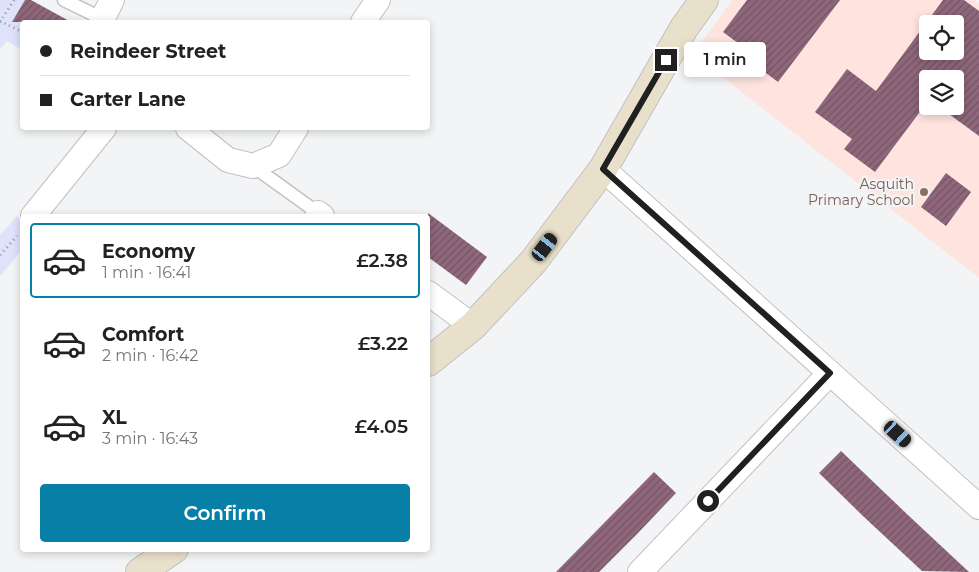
<!DOCTYPE html>
<html lang="en">
<head>
<meta charset="utf-8">
<style>
  :root { --surface:#fff; --page:#f2f2f2; --text:#222; --muted:#767676; --line:#e0e0e0; --accent:#087fa6 }
  body { margin:0; font-family:Montserrat,sans-serif; background:var(--page); color:var(--text); height:100vh; display:flex; flex-direction:column; font-size:19px; white-space:nowrap }
  * { box-sizing:border-box; margin:0 }
  p { font-size:16px; color:var(--muted) }
  .icon { flex:none; width:28px; height:28px; fill:none; stroke:currentColor; stroke-width:2; stroke-linecap:round; stroke-linejoin:round }
  .map { position:relative; flex:1; overflow:hidden }
  .drawer { position:absolute; left:20px; top:214px; width:410px; height:338px; display:flex; flex-direction:column; background:var(--surface); border-radius:5px; box-shadow:0 2px 8px #0003 }
  .drawer>* { flex:none }
  .guide { position:absolute; left:20px; top:20px; width:410px; height:110px; border-radius:5px; box-shadow:0 2px 8px #0003; display:grid; align-content:center; height:110px; padding:0 20px; background:var(--surface) }
  .buttons { position:absolute; left:919px; top:15px; display:grid; gap:10px }
  .buttons a { display:grid; place-items:center; width:45px; height:45px; border-radius:5px; background:var(--surface); box-shadow:0 2px 8px #0003; font-size:25px }
  .end { position:absolute; width:22px; height:22px; margin:-11px; border:6px solid #202021; background:#fff; box-shadow:0 0 0 2px #fff }
  .from { border-radius:50% }
  .bubble { position:absolute; height:35px; border-radius:5px; background:var(--surface); box-shadow:0 2px 8px #0003; font-size:16px; font-weight:600; line-height:35px; text-align:center }
  .car { position:absolute; width:15px; height:30px; margin:-15px -8px; border-radius:6px; box-shadow:0 0 4px 1px #0007; background:linear-gradient(#222 24%,#8ab4d8 0 40%,#222 0 76%,#8ab4d8 0 86%,#222 0) }
  .guide b { display:flex; align-items:center; gap:18px; height:48px; font-size:19px }
  .guide b+b { border-top:1px solid var(--line) }
  .guide i { width:12px; height:12px; background:var(--text) }
  ul { padding:9px 0 0; list-style:none }
  li { display:flex; align-items:center; gap:15px; height:75px; margin:0 10px 8px; padding:0 10px; border:2px solid transparent; border-radius:5px }
  li div { flex:1 }
  li b { display:block; font-size:19px }
  li em { font-style:normal; font-weight:600 }
  li.active { border-color:var(--accent) }
  li>.icon { width:45px; height:45px; stroke-width:1.5 }
  .primary-button { display:flex; gap:10px; margin-top:auto; padding:10px 20px }
  .primary-button a { flex:1; height:58px; border-radius:5px; background:var(--accent); color:#fff; font-size:20px; font-weight:600; line-height:58px; text-align:center }
  .map>svg:first-child { display:block }
  .built { fill:#e8eaf3 }
  .education { fill:#fee3df; fill-rule:evenodd }
  .green { fill:#dee2fb }
  .building { fill:url(#building-hatch); fill-rule:evenodd }
  .lines { fill:none; stroke-linecap:round; stroke-linejoin:round }
  .service-casing { stroke:#c1c1c3; stroke-width:15 }
  .minor-casing { stroke:#c1c1c3; stroke-width:26 }
  .secondary-casing { stroke:#c1c1c3; stroke-width:30 }
  .path { stroke:#969798; stroke-width:3; stroke-dasharray:1 4; stroke-linecap:butt }
  .service { stroke:#fff; stroke-width:12 }
  .minor { stroke:#fff; stroke-width:24 }
  .secondary { stroke:#e8e0ca; stroke-width:28 }
  .route { stroke:#202021; stroke-width:6 }
  .education-dot { fill:#8d6e63; stroke:#f3f4f5; stroke-width:2 }
  .labels { text-anchor:middle; dominant-baseline:central; stroke-width:4.5; stroke-linejoin:round; paint-order:stroke }
  .education-label { font-size:14px; fill:#785e54; stroke:#f3f4f5; text-anchor:end }
</style>
</head>
<body>
<div class="map">
<svg width="979" height="572" viewBox="0 0 979 572">
  <defs>
    <pattern id="building-hatch" width="6" height="6" patternUnits="userSpaceOnUse" patternTransform="scale(1.25)"><rect width="6" height="6" fill="#8f677b"/><path d="M-1 1l2-2M0 6l6-6M5 7l2-2" fill="none" stroke="#745464"/></pattern>
  </defs>
  <rect width="100%" height="100%" fill="#f3f4f5"/>
  <!-- built -->
  <polygon class="built" points="428,318 433,321 431,340 428,342"/>
  <!-- education -->
  <path class="education" d="M732,0H974L979,4V278L693,54ZM928,24H955V51H928ZM928,79H955V106H928Z"/>
  <!-- green -->
  <g class="green">
    <polygon points="0,0 25,0 14,19 22,24 22,50 7,41 0,49"/>
    <polygon points="17,216 22,221 22,250 0,276 0,235"/>
  </g>
  <!-- building -->
  <g class="building">
    <polygon points="25,0 31,0 71,22 12,22"/>
    <polygon points="747,0 840,0 778,82 754,64 758,58 723,32"/>
    <path d="M943,0H964L979,11V136L938,106H955V79H928V101L875,172L844,149L852,139L815,112L847,69L876,91ZM928,24H955V51H928Z"/>
    <polygon points="946,173 971,192 946,226 921,207"/>
    <polygon points="428,213 487,257 466,285 428,257"/>
    <polygon points="841,451 909,516 969,572 922,571 864,517 819,473"/>
    <polygon points="654,472 676,493 638,533 599,572 556,572"/>
  </g>
  <g class="lines">
    <!-- service casing -->
    <g class="service-casing">
      <g id="service">
        <polyline points="64,0 103,19"/>
        <polyline points="253,166 318,213"/>
      </g>
    </g>
    <!-- minor casing -->
    <g class="minor-casing">
      <g id="minor">
        <polyline points="101,22 112,0"/>
        <polyline points="363,22 378,0"/>
        <polyline points="188,128 228,160 253,166 279,155 296,128"/>
        <polyline points="603,169 979,507"/>
        <polyline points="318,213 322,216"/>
        <polyline points="33,216 104,128"/>
        <polyline points="428,293 473,326"/>
        <polyline points="640,572 830,373"/>
      </g>
    </g>
    <!-- secondary casing -->
    <g class="secondary-casing">
      <g id="secondary">
        <polyline points="428,362 473,326 533,262 603,169 684,28 704,0"/>
        <polyline points="140,572 174,549"/>
      </g>
    </g>
    <!-- path -->
    <g class="path">
      <polyline points="0,21 22,32"/>
      <polyline points="0,22 14,0"/>
      <polyline points="0,255 17,236"/>
    </g>
    <!-- service -->
    <use href="#service" class="service"/>
    <!-- minor -->
    <use href="#minor" class="minor"/>
    <!-- secondary -->
    <use href="#secondary" class="secondary"/>
  </g>
  <g class="lines">
    <!-- route -->
    <polyline class="route" points="666,60 603,169 830,373 708,501"/>
  </g>
  <!-- markers -->
  <circle class="education-dot" cx="924" cy="192" r="5"/>
  <g class="labels">
    <!-- education labels -->
    <g class="education-label">
      <text x="914" y="184">Asquith<tspan x="914" dy="16">Primary School</tspan></text>
    </g>
  </g>
</svg>
<div class="buttons">
<a><svg class="icon" aria-label="locate" viewBox="0 0 24 24"><circle cx="12" cy="12" r="6"/><path d="M12 2v4M12 18v4M2 12h4M18 12h4"/></svg></a>
<a><svg class="icon" aria-label="layers" viewBox="0 0 24 24"><path d="M12 4l9 5-9 5-9-5zM3 14l9 5 9-5"/></svg></a>
</div>
<i class="end from" style="left:708px;top:501px"></i>
<i class="end" style="left:666px;top:60px"></i>
<div class="bubble" style="left:684px;top:42px;width:82px">1 min</div>
<i class="car" style="left:545px;top:247px;rotate:37deg"></i>
<i class="car" style="left:898px;top:434px;rotate:132deg"></i>
<div class="guide">
<b><i class="from"></i>Reindeer Street</b>
<b><i></i>Carter Lane</b>
</div>
<section class="drawer">
<ul>
<li class="active"><svg class="icon" aria-label="car" viewBox="0 0 24 24"><path d="M5 17H2v-5l4-1 3-4h7l3 4 3 1v5h-3M9 17h6M6 11h13"/><circle cx="7" cy="17" r="2"/><circle cx="17" cy="17" r="2"/></svg><div><b>Economy</b><p>1 min · 16:41</p></div><em>£2.38</em></li>
<li><svg class="icon" aria-label="car" viewBox="0 0 24 24"><path d="M5 17H2v-5l4-1 3-4h7l3 4 3 1v5h-3M9 17h6M6 11h13"/><circle cx="7" cy="17" r="2"/><circle cx="17" cy="17" r="2"/></svg><div><b>Comfort</b><p>2 min · 16:42</p></div><em>£3.22</em></li>
<li><svg class="icon" aria-label="car" viewBox="0 0 24 24"><path d="M5 17H2v-5l4-1 3-4h7l3 4 3 1v5h-3M9 17h6M6 11h13"/><circle cx="7" cy="17" r="2"/><circle cx="17" cy="17" r="2"/></svg><div><b>XL</b><p>3 min · 16:43</p></div><em>£4.05</em></li>
</ul>
<div class="primary-button"><a>Confirm</a></div>
</section>
</div>
</body>
</html>
